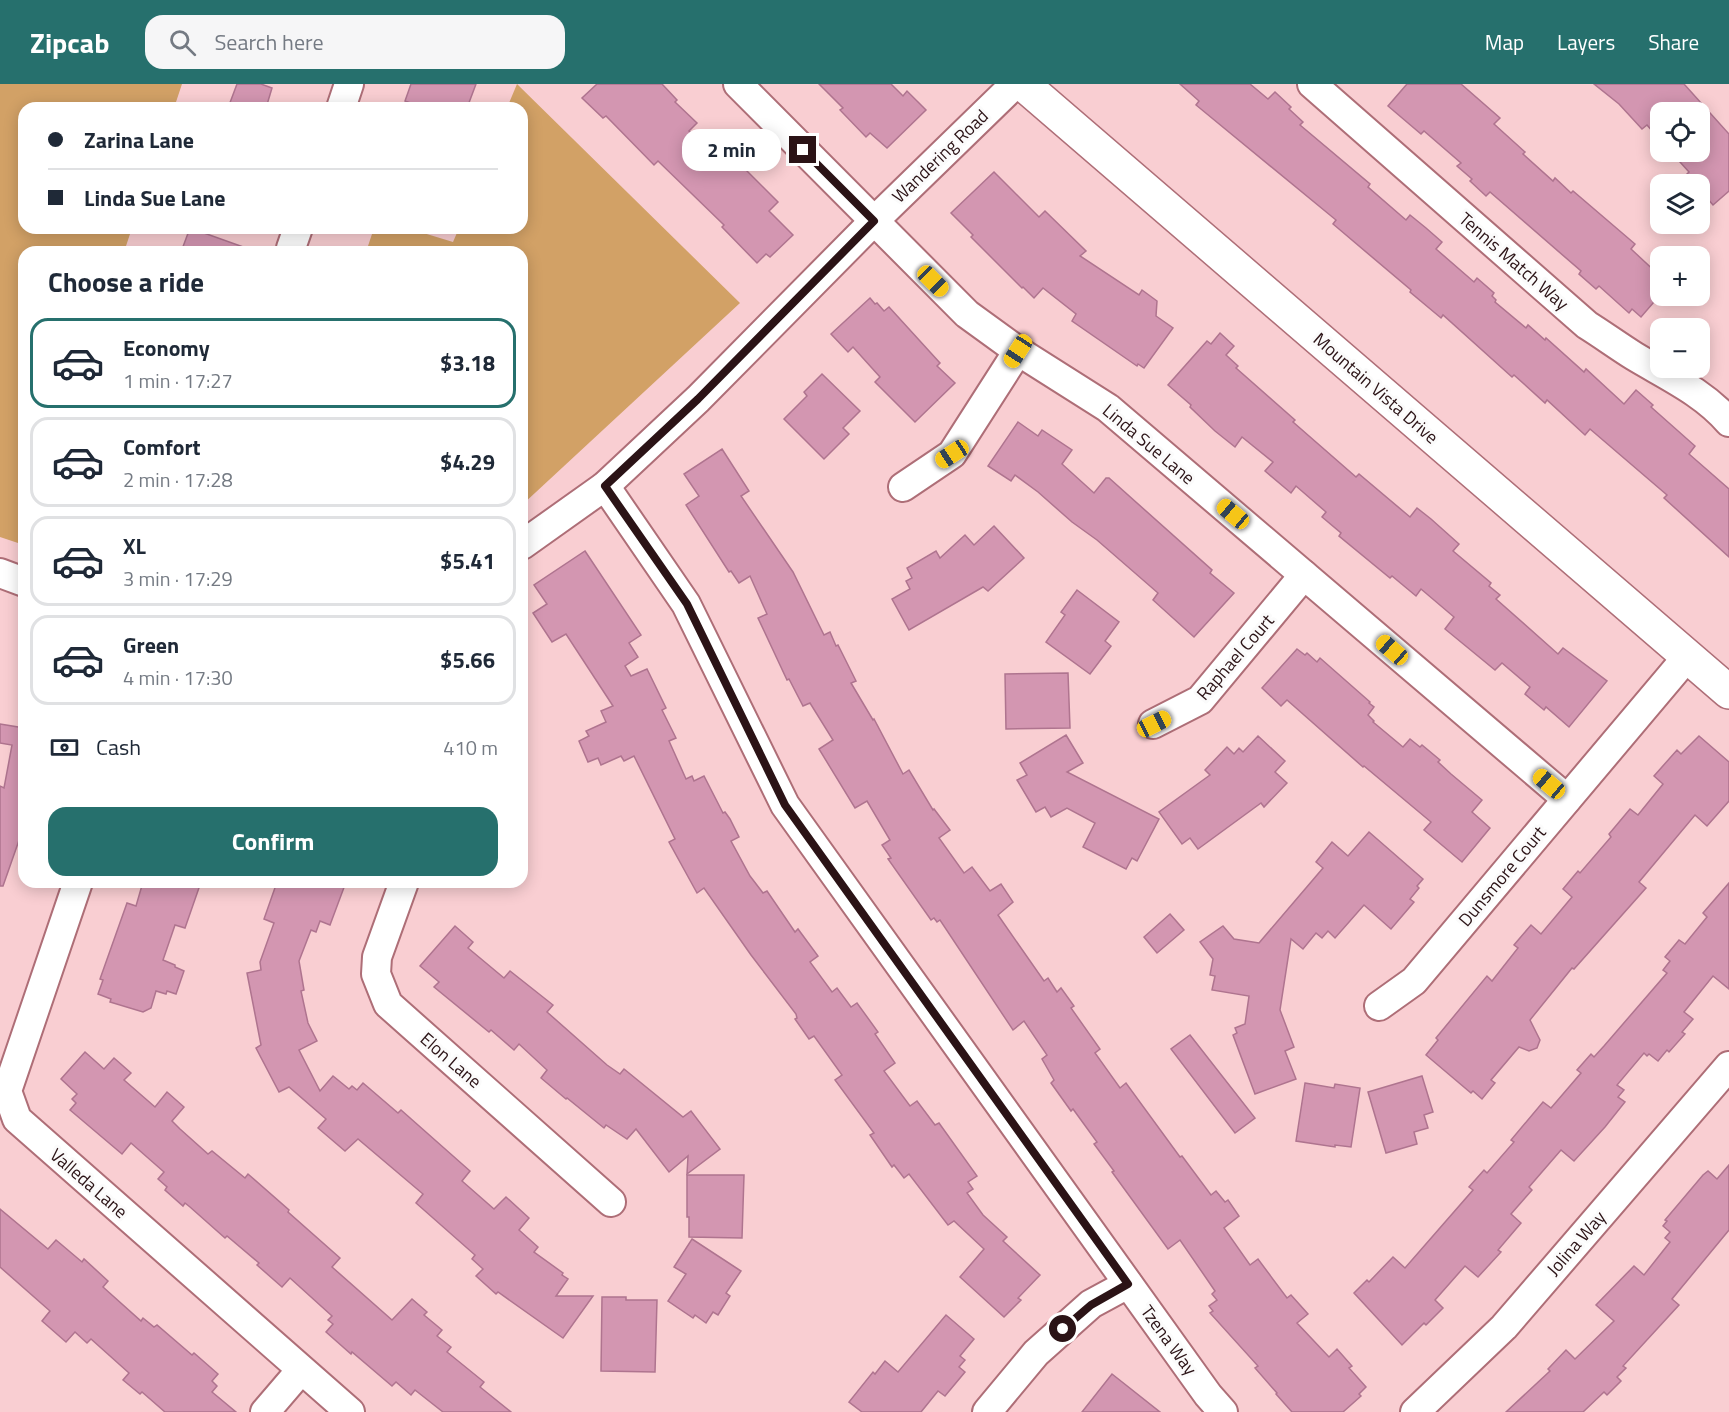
<!DOCTYPE html>
<html lang="en">
<head>
<meta charset="utf-8">
<style>
  :root { --surface:#fff; --page:#f6f6f7; --text:#1f2937; --muted:#747a83; --line:#e0e1e3; --accent:#26706d }
  body { margin:0; font-family:"Titillium Web",sans-serif; background:var(--page); color:var(--text); height:100vh; display:flex; flex-direction:column; font-size:22px; white-space:nowrap }
  * { box-sizing:border-box; margin:0 }
  p { font-size:20px; color:var(--muted) }
  .icon { flex:none; width:33px; height:33px; fill:none; stroke:currentColor; stroke-width:2; stroke-linecap:round; stroke-linejoin:round }
  .map { position:relative; flex:1; overflow:hidden }
  .sheet { position:absolute; left:18px; top:162px; width:510px; height:642px; display:flex; flex-direction:column; background:var(--surface); border-radius:18px; box-shadow:0 3px 15px #0003 }
  .sheet>* { flex:none }
  .guide { position:absolute; left:18px; top:18px; width:510px; height:132px; border-radius:18px; box-shadow:0 3px 15px #0003; display:grid; align-content:center; height:132px; padding:0 30px; background:var(--surface) }
  .controls { position:absolute; left:1650px; top:18px; display:grid; gap:12px }
  .controls a { display:grid; place-items:center; width:60px; height:60px; border-radius:12px; background:var(--surface); box-shadow:0 3px 15px #0003; font-size:30px }
  .end { position:absolute; width:27px; height:27px; margin:-14px; border:8px solid #2b1316; background:#fff; box-shadow:0 0 0 3px #fff }
  .from { border-radius:50% }
  .bubble { position:absolute; height:42px; border-radius:18px; background:var(--surface); box-shadow:0 3px 15px #0003; font-size:20px; font-weight:700; line-height:42px; text-align:center }
  .car { position:absolute; width:18px; height:36px; margin:-18px -9px; border-radius:8px; box-shadow:0 0 4px 2px #0007; background:linear-gradient(#f5c518 24%,#345 0 40%,#f5c518 0 76%,#345 0 86%,#f5c518 0) }
  .guide b { display:flex; align-items:center; gap:21px; height:57px; font-size:22px }
  .guide b+b { border-top:2px solid var(--line) }
  .guide i { width:15px; height:15px; background:var(--text) }
  ul { padding:0; list-style:none }
  li { display:flex; align-items:center; gap:18px; height:90px; margin:0 12px 9px; padding:0 18px; border:3px solid var(--line); border-radius:18px }
  li div { flex:1 }
  li b { display:block; font-size:22px }
  li em { font-style:normal; font-weight:700 }
  li.selected { border-color:var(--accent) }
  li>.icon { width:54px; height:54px; stroke-width:1.5 }
  h2 { padding:0 30px; font-size:27px; line-height:72px }
  .pay { display:flex; align-items:center; gap:15px; height:66px; padding:0 30px; font-size:22px }
  .pay p { margin-inline-start:auto }
  .primary-button { display:flex; gap:12px; margin-top:auto; padding:12px 30px }
  .primary-button a { flex:1; height:69px; border-radius:18px; background:var(--accent); color:#fff; font-size:24px; font-weight:700; line-height:69px; text-align:center }
  header { display:flex; align-items:center; gap:36px; box-sizing:border-box; height:84px; padding:0 30px; background:var(--accent); color:#fff }
  header strong { font-size:28px }
  nav { display:flex; gap:33px; margin-inline-start:auto; font-size:21px }
  .search { width:420px; height:54px; background:var(--page); display:flex; align-items:center; gap:15px; box-sizing:border-box; padding:0 21px; border-radius:18px; color:var(--muted); font-size:22px }
  .map>svg:first-child { display:block }
  .green { fill:#d2a166 }
  .building { fill:#d396b1; stroke:#af748f; stroke-width:1.5 }
  .lines { fill:none; stroke-linecap:round; stroke-linejoin:round }
  .minor-casing { stroke:#ae6e77; stroke-width:32 }
  .major-casing { stroke:#ae6e77; stroke-width:36 }
  .minor { stroke:#fff; stroke-width:28 }
  .major { stroke:#fff; stroke-width:33 }
  .route { stroke:#2b1316; stroke-width:8 }
  .labels { text-anchor:middle; dominant-baseline:central; stroke-width:6; stroke-linejoin:round; paint-order:stroke }
  .street-label { font-size:18px; fill:#2b1316; stroke:#fbfbfb }
</style>
</head>
<body>
<header>
<strong>Zipcab</strong>
<div class="search"><svg class="icon" aria-label="search" viewBox="0 0 24 24"><circle cx="10" cy="10" r="6"/><path d="M15 15l6 6"/></svg>Search here</div>
<nav><a>Map</a><a>Layers</a><a>Share</a></nav>
</header>
<div class="map">
<svg width="1729" height="1328" viewBox="0 0 1729 1328">
  <rect width="100%" height="100%" fill="#f9ced2"/>
  <!-- green -->
  <g class="green">
    <polygon points="0,0 182,0 174,24 24,24 24,144 132,144 124,168 24,168 24,461 0,453"/>
    <polygon points="517,0 740,219 522,421 522,168 366,168 374,144 407,144 453,158 459,144 522,144 522,24 507,24"/>
  </g>
  <!-- building -->
  <g class="building">
    <polygon points="237,0 261,0 272,4 266,24 228,24"/>
    <polygon points="411,0 476,0 467,24 424,24 405,17"/>
    <polygon points="597,0 662,0 677,16 675,18 697,39 689,47 720,76 728,68 778,118 769,127 793,151 770,173 766,170 757,179 722,143 724,141 658,77 654,81 606,32 603,34 582,14"/>
    <polygon points="819,0 891,0 903,12 907,7 926,26 887,64 870,49 866,53 840,26 843,24"/>
    <polygon points="1180,0 1250,0 1268,15 1275,8 1291,23 1289,25 1303,38 1300,41 1370,100 1368,103 1406,136 1410,131 1426,144 1442,158 1436,165 1474,198 1477,194 1494,209 1492,212 1496,216 1495,218 1526,244 1528,241 1545,256 1546,254 1584,288 1586,285 1624,320 1636,306 1653,321 1651,323 1695,362 1689,370 1729,405 1729,473 1664,414 1667,411 1590,345 1585,351 1547,316 1545,319 1514,291 1512,293 1443,231 1441,234 1410,208 1411,206 1333,140 1336,136 1196,21 1199,17"/>
    <polygon points="1407,0 1461,0 1500,34 1494,40 1525,68 1523,70 1553,97 1555,94 1571,109 1573,107 1635,160 1631,165 1660,192 1660,211 1641,233 1632,225 1629,229 1599,202 1596,205 1579,190 1581,187 1490,108 1486,112 1470,97 1472,95 1457,82 1461,79 1424,47 1421,50 1388,22"/>
    <polygon points="1594,0 1684,0 1729,50 1729,107 1713,121 1700,106 1700,100 1695,100 1686,91 1689,88 1671,68 1700,68 1700,28 1660,28 1660,56 1647,41 1642,45 1619,20"/>
    <polygon points="994,88 1039,133 1045,127 1086,167 1080,172 1139,211 1142,206 1157,217 1156,232 1173,244 1144,284 1138,280 1137,282 1072,237 1076,230 1043,204 1034,214 1023,203 1022,204 971,153 973,151 951,129"/>
    <polygon points="190,144 249,165 249,168 181,168"/>
    <polygon points="870,214 875,220 877,219 884,227 889,223 940,279 937,282 955,299 915,338 875,298 880,293 853,263 848,268 831,250"/>
    <polygon points="1220,249 1234,262 1226,271 1238,282 1236,284 1295,336 1293,338 1356,393 1359,390 1410,433 1417,424 1431,435 1459,460 1453,467 1491,499 1489,502 1500,511 1496,515 1558,570 1563,564 1607,597 1569,643 1546,623 1544,626 1525,610 1530,603 1502,579 1495,586 1445,545 1454,533 1421,505 1416,512 1392,492 1390,494 1339,452 1341,449 1322,433 1326,428 1296,402 1291,409 1265,387 1273,378 1242,353 1235,363 1215,347 1190,323 1191,321 1168,301 1207,257 1211,260"/>
    <polygon points="822,290 860,327 843,344 849,350 824,375 784,335 807,312 804,308"/>
    <polygon points="1018,338 1038,352 1042,346 1072,366 1062,380 1094,409 1106,394 1109,394 1212,486 1210,489 1234,509 1194,553 1153,516 1158,509 1097,456 1072,438 1038,408 1015,391 1011,397 988,382"/>
    <polygon points="722,365 749,407 741,412 793,488 824,551 830,548 836,562 838,561 856,597 851,599 873,636 874,635 903,690 909,686 933,726 934,725 950,746 939,754 964,789 972,783 990,807 1001,800 1013,818 998,831 1044,897 1048,894 1057,908 1061,904 1074,922 1071,924 1100,965 1095,969 1120,1004 1126,999 1180,1073 1182,1072 1211,1111 1216,1107 1225,1118 1228,1116 1239,1132 1224,1144 1250,1181 1258,1175 1287,1214 1291,1211 1308,1230 1297,1239 1329,1273 1337,1265 1352,1282 1349,1284 1366,1303 1359,1310 1361,1312 1343,1328 1292,1328 1276,1310 1277,1309 1255,1284 1258,1282 1210,1229 1213,1227 1209,1222 1217,1216 1212,1210 1215,1207 1180,1156 1168,1165 1112,1088 1114,1087 1094,1060 1097,1058 1073,1025 1071,1027 1051,999 1054,996 1042,975 1047,971 1024,937 1013,946 940,836 937,838 934,834 931,836 888,775 891,774 882,761 890,756 867,717 855,724 819,665 833,656 810,619 803,622 789,595 787,596 758,534 767,530 750,492 739,499 731,487 729,488 686,421 699,412 684,390"/>
    <polygon points="994,442 1024,474 988,507 983,503 909,546 892,515 910,505 906,497 912,494 907,484 936,467 940,474 965,451 974,461"/>
    <polygon points="585,467 641,551 629,559 638,573 625,582 631,592 647,585 666,624 662,626 676,654 669,657 686,695 692,692 694,697 704,692 723,729 725,728 730,735 739,753 731,757 750,792 763,809 767,807 795,848 798,845 818,872 810,878 832,908 837,904 851,923 857,919 878,948 875,950 895,979 884,987 910,1022 917,1017 935,1041 939,1039 977,1092 968,1098 973,1105 967,1109 983,1131 1007,1153 1003,1157 1040,1191 1018,1214 1021,1216 1004,1233 960,1193 984,1165 954,1137 948,1141 909,1090 904,1094 894,1081 892,1083 870,1051 874,1049 835,996 842,991 814,952 809,955 795,935 797,934 796,930 751,871 704,804 697,809 669,758 675,755 634,672 624,677 621,672 601,681 598,674 588,678 579,657 589,652 586,647 606,638 601,627 613,622 566,550 552,558 533,529 547,520 534,501"/>
    <polygon points="1077,506 1119,538 1105,557 1111,562 1090,590 1046,558 1065,531 1061,528"/>
    <polygon points="1297,565 1305,571 1307,569 1317,578 1320,574 1370,618 1369,619 1374,623 1368,631 1374,637 1373,638 1403,663 1410,655 1420,663 1422,661 1440,676 1438,678 1451,690 1482,716 1472,728 1490,744 1462,778 1424,746 1431,738 1364,682 1363,683 1287,616 1281,622 1262,604"/>
    <polygon points="1068,589 1070,644 1006,645 1005,590"/>
    <polygon points="0,640 24,644 24,742 3,802 0,802 0,702 4,704 12,661 0,659"/>
    <polygon points="1066,651 1083,679 1067,688 1159,735 1137,777 1132,774 1126,785 1083,763 1095,739 1067,724 1051,733 1045,723 1036,728 1017,696 1027,691 1020,679"/>
    <polygon points="1258,652 1285,677 1275,688 1287,699 1264,723 1261,719 1198,765 1190,754 1182,760 1159,728 1210,691 1205,686 1227,663 1234,670 1239,664 1243,668"/>
    <polygon points="1699,652 1729,678 1729,717 1707,742 1695,731 1639,798 1646,804 1574,885 1572,884 1530,936 1540,956 1537,964 1529,967 1519,963 1491,996 1495,999 1482,1015 1473,1007 1471,1009 1426,971 1438,956 1436,954 1487,892 1492,897 1518,864 1514,861 1531,841 1541,850 1572,813 1563,805 1578,787 1580,789 1611,753 1609,750 1630,725 1638,731 1663,700 1654,692 1677,666 1681,670"/>
    <polygon points="1369,748 1423,795 1417,802 1419,804 1410,815 1414,818 1391,845 1364,821 1335,854 1328,847 1322,854 1316,849 1303,865 1291,855 1280,926 1294,963 1285,967 1296,995 1255,1010 1233,951 1237,949 1235,944 1245,940 1249,912 1212,906 1215,892 1210,891 1213,875 1200,858 1223,842 1234,855 1259,859 1323,784 1316,778 1332,758 1348,772"/>
    <polygon points="143,798 153,801 154,798 201,798 185,844 175,841 163,876 175,881 175,883 184,887 176,910 167,907 166,910 156,907 151,924 143,928 110,918 111,915 98,910 103,896 100,895 127,819 136,822"/>
    <polygon points="277,798 346,798 330,841 320,837 316,848 311,846 299,877 304,906 301,907 308,939 317,957 299,966 320,1007 333,992 349,1005 352,1002 357,1006 363,999 398,1029 401,1026 470,1087 462,1097 494,1125 506,1113 529,1134 519,1146 538,1163 534,1168 563,1189 562,1191 568,1195 556,1212 593,1212 563,1254 498,1208 496,1210 476,1192 483,1185 472,1175 475,1171 416,1119 423,1110 358,1055 345,1067 318,1044 326,1035 289,1003 279,1008 256,964 261,961 247,889 261,886 260,878 274,839 264,835"/>
    <polygon points="1729,799 1729,905 1713,892 1684,928 1693,935 1682,948 1685,950 1669,968 1667,966 1658,977 1649,970 1647,972 1644,969 1617,1001 1624,1006 1618,1013 1625,1018 1605,1043 1574,1077 1561,1066 1529,1103 1532,1106 1511,1130 1521,1139 1498,1166 1501,1168 1478,1193 1465,1182 1435,1216 1443,1224 1426,1241 1424,1239 1402,1261 1354,1209 1367,1196 1369,1198 1393,1173 1405,1184 1473,1106 1469,1103 1484,1086 1487,1089 1514,1058 1511,1056 1543,1018 1551,1024 1581,989 1577,986 1591,970 1594,973 1604,962 1667,889 1663,886 1670,877 1665,873 1679,856 1685,860 1707,833 1703,829"/>
    <polygon points="1170,830 1184,846 1157,869 1144,853"/>
    <polygon points="455,842 473,858 468,864 504,894 510,887 553,921 547,928 607,981 620,990 624,985 683,1033 691,1027 720,1065 687,1090 688,1072 669,1088 636,1045 627,1055 606,1041 604,1044 567,1014 566,1015 541,994 547,986 519,960 514,966 491,946 489,948 434,903 439,898 420,882"/>
    <polygon points="1190,951 1255,1034 1235,1049 1171,965"/>
    <polygon points="85,968 104,985 114,974 131,989 124,996 155,1023 167,1008 184,1023 172,1037 180,1045 208,1070 212,1067 245,1094 248,1090 289,1126 288,1128 340,1174 332,1183 392,1236 412,1215 427,1228 424,1231 442,1246 437,1252 451,1263 447,1268 484,1298 480,1303 511,1328 443,1328 415,1306 411,1311 396,1298 392,1302 352,1268 351,1270 326,1248 333,1240 328,1236 332,1232 290,1194 282,1203 257,1181 259,1179 227,1152 225,1154 190,1123 185,1119 183,1122 165,1106 167,1103 158,1095 164,1088 131,1059 122,1070 70,1026 76,1019 72,1015 77,1010 61,995"/>
    <polygon points="1422,992 1433,1028 1424,1031 1428,1044 1414,1048 1417,1060 1386,1069 1368,1008"/>
    <polygon points="1305,999 1334,1004 1335,1000 1360,1004 1351,1063 1335,1061 1335,1063 1296,1057"/>
    <polygon points="1729,1081 1729,1146 1672,1215 1679,1221 1623,1282 1626,1284 1617,1293 1621,1297 1607,1311 1604,1308 1583,1328 1506,1328 1550,1287 1548,1285 1566,1266 1575,1275 1614,1237 1596,1221 1634,1182 1644,1191 1670,1158 1665,1154 1670,1148 1663,1142 1667,1137 1665,1136 1703,1091 1708,1087 1717,1095"/>
    <polygon points="687,1091 744,1091 742,1154 689,1153 689,1133 687,1133"/>
    <polygon points="0,1125 48,1165 56,1156 82,1178 84,1175 108,1197 103,1203 141,1237 143,1234 154,1243 157,1241 192,1271 194,1269 218,1290 212,1297 217,1302 212,1308 236,1328 165,1328 142,1308 140,1310 123,1296 129,1289 91,1255 87,1259 75,1248 66,1258 42,1237 50,1227 0,1183"/>
    <polygon points="692,1155 741,1187 726,1209 730,1212 718,1231 713,1228 706,1239 695,1231 693,1234 668,1217 686,1190 674,1183"/>
    <polygon points="602,1213 626,1213 626,1216 657,1216 655,1288 601,1287"/>
    <polygon points="946,1231 974,1255 960,1272 965,1276 959,1283 965,1288 945,1312 938,1307 921,1328 862,1328 849,1318 873,1288 875,1290 885,1277 898,1288"/>
    <polygon points="1112,1290 1160,1328 1082,1328"/>
  </g>
  <g class="lines">
    <!-- minor casing -->
    <g class="minor-casing">
      <g id="minor">
        <polyline points="738,0 967,230 1018,267 1108,324 1567,715"/>
        <path d="M1312,0L1587,241C1603,251 1618,262 1634,272C1667,292 1703,308 1729,338"/>
        <polyline points="341,24 349,0"/>
        <polyline points="291,164 298,144"/>
        <polyline points="605,402 686,520 785,721 1208,1311 1223,1328"/>
        <polyline points="903,403 952,370 1018,267"/>
        <polyline points="522,461 605,402 698,315 874,137 1015,0"/>
        <polyline points="0,489 24,498"/>
        <polyline points="1153,640 1200,616 1304,491"/>
        <polyline points="78,798 7,1007 17,1035 350,1328"/>
        <polyline points="404,798 377,873 376,890 388,920 611,1118"/>
        <polyline points="1379,922 1414,897 1687,573"/>
        <polyline points="265,1328 301,1286"/>
        <polyline points="987,1328 1036,1269 1091,1220 1128,1200"/>
        <polyline points="1415,1328 1504,1243 1729,982"/>
      </g>
    </g>
    <!-- major casing -->
    <g class="major-casing">
      <polyline id="major" points="1023,0 1729,608"/>
    </g>
    <!-- minor -->
    <use href="#minor" class="minor"/>
    <!-- major -->
    <use href="#major" class="major"/>
  </g>
  <g class="lines">
    <!-- route -->
    <polyline class="route" points="803,66 874,137 698,315 605,402 687,520 785,721 1128,1200 1091,1221 1063,1245"/>
  </g>
  <g class="labels">
    <!-- street labels -->
    <g class="street-label">
      <text transform="translate(940 72) rotate(-44)">Wandering Road</text>
      <text transform="translate(1514 177) rotate(41)">Tennis Match Way</text>
      <text transform="translate(1376 304) rotate(41)">Mountain Vista Drive</text>
      <text transform="translate(1149 360) rotate(40)">Linda Sue Lane</text>
      <text transform="translate(1235 573) rotate(-49)">Raphael Court</text>
      <text transform="translate(1502 792) rotate(-50)">Dunsmore Court</text>
      <text transform="translate(451 976) rotate(41)">Elon Lane</text>
      <text transform="translate(89 1099) rotate(41)">Valleda Lane</text>
      <text transform="translate(1576 1159) rotate(-49)">Jolina Way</text>
      <text transform="translate(1169 1256) rotate(54)">Tzena Way</text>
    </g>
  </g>
</svg>
<div class="controls">
<a><svg class="icon" aria-label="locate" viewBox="0 0 24 24"><circle cx="12" cy="12" r="6"/><path d="M12 2v4M12 18v4M2 12h4M18 12h4"/></svg></a>
<a><svg class="icon" aria-label="layers" viewBox="0 0 24 24"><path d="M12 4l9 5-9 5-9-5zM3 14l9 5 9-5"/></svg></a>
<a>+</a>
<a>−</a>
</div>
<i class="end from" style="left:1063px;top:1245px"></i>
<i class="end" style="left:803px;top:66px"></i>
<div class="bubble" style="left:682px;top:45px;width:99px">2 min</div>
<i class="car" style="left:933px;top:197px;rotate:135deg"></i>
<i class="car" style="left:1018px;top:267px;rotate:213deg"></i>
<i class="car" style="left:952px;top:370px;rotate:237deg"></i>
<i class="car" style="left:1233px;top:430px;rotate:310deg"></i>
<i class="car" style="left:1392px;top:566px;rotate:311deg"></i>
<i class="car" style="left:1154px;top:640px;rotate:63deg"></i>
<i class="car" style="left:1549px;top:700px;rotate:310deg"></i>
<div class="guide">
<b><i class="from"></i>Zarina Lane</b>
<b><i></i>Linda Sue Lane</b>
</div>
<section class="sheet">
<h2>Choose a ride</h2>
<ul>
<li class="selected"><svg class="icon" aria-label="car" viewBox="0 0 24 24"><path d="M5 17H2v-5l4-1 3-4h7l3 4 3 1v5h-3M9 17h6M6 11h13"/><circle cx="7" cy="17" r="2"/><circle cx="17" cy="17" r="2"/></svg><div><b>Economy</b><p>1 min · 17:27</p></div><em>$3.18</em></li>
<li><svg class="icon" aria-label="car" viewBox="0 0 24 24"><path d="M5 17H2v-5l4-1 3-4h7l3 4 3 1v5h-3M9 17h6M6 11h13"/><circle cx="7" cy="17" r="2"/><circle cx="17" cy="17" r="2"/></svg><div><b>Comfort</b><p>2 min · 17:28</p></div><em>$4.29</em></li>
<li><svg class="icon" aria-label="car" viewBox="0 0 24 24"><path d="M5 17H2v-5l4-1 3-4h7l3 4 3 1v5h-3M9 17h6M6 11h13"/><circle cx="7" cy="17" r="2"/><circle cx="17" cy="17" r="2"/></svg><div><b>XL</b><p>3 min · 17:29</p></div><em>$5.41</em></li>
<li><svg class="icon" aria-label="car" viewBox="0 0 24 24"><path d="M5 17H2v-5l4-1 3-4h7l3 4 3 1v5h-3M9 17h6M6 11h13"/><circle cx="7" cy="17" r="2"/><circle cx="17" cy="17" r="2"/></svg><div><b>Green</b><p>4 min · 17:30</p></div><em>$5.66</em></li>
</ul>
<div class="pay"><svg class="icon" aria-label="cash" viewBox="0 0 24 24"><path d="M3 7h18v10H3z"/><circle cx="12" cy="12" r="2"/></svg>Cash<p>410 m</p></div>
<div class="primary-button"><a>Confirm</a></div>
</section>
</div>
</body>
</html>
